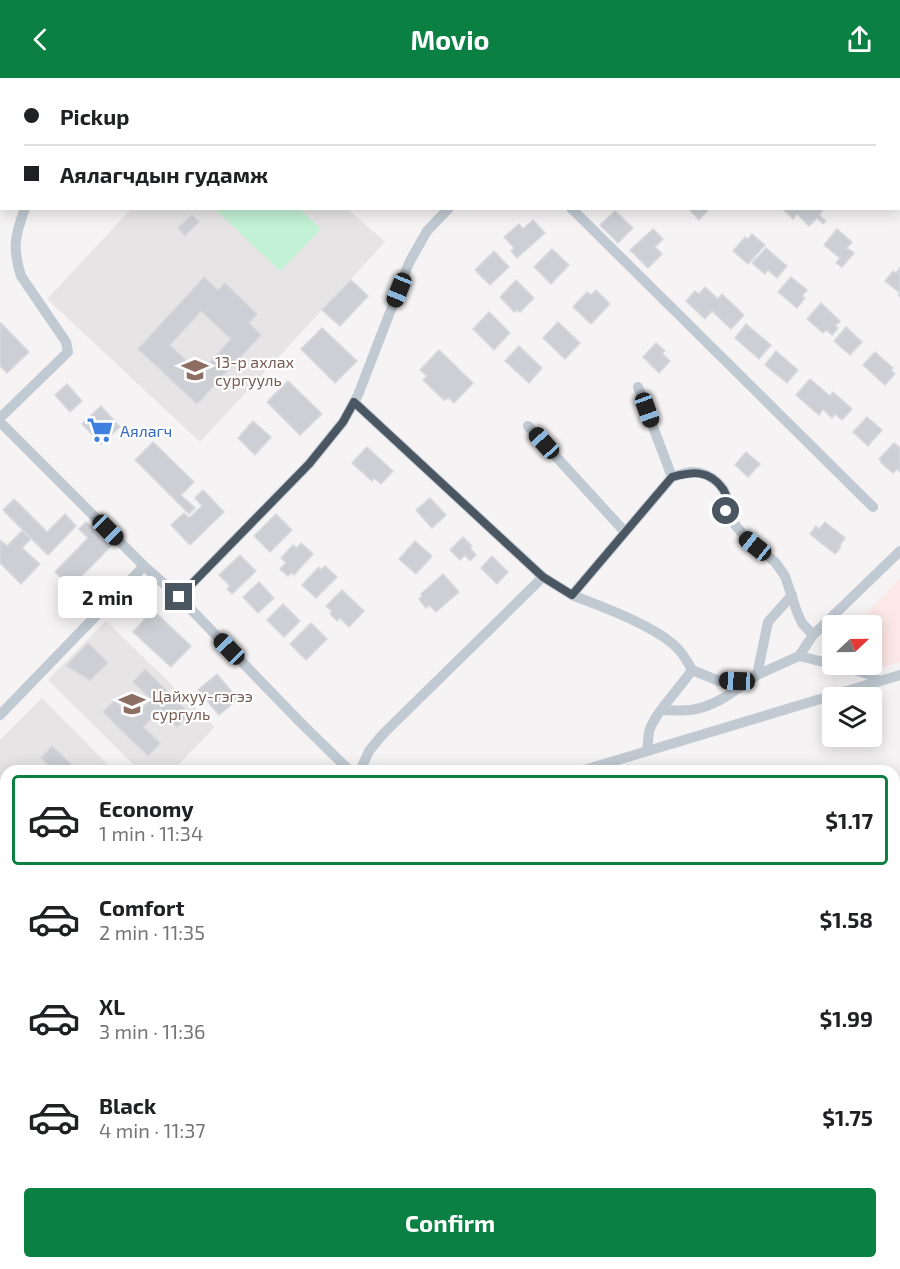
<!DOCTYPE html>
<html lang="en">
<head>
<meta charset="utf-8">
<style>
  :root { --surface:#fff; --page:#f2f2f2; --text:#202124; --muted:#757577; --line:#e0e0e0; --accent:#0b8043 }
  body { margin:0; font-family:"Exo 2",sans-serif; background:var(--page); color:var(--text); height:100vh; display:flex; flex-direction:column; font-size:22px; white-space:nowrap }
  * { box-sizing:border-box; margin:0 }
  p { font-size:20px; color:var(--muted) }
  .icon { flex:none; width:33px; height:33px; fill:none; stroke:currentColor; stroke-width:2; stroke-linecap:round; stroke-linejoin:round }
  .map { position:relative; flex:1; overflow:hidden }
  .panel { position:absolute; left:0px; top:687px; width:900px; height:504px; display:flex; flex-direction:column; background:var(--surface); border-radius:18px 18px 0 0; box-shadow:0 3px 15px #0003 }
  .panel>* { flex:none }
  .top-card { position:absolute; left:0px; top:0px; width:900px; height:132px; box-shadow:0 3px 15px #0003; display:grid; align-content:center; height:132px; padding:0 24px; background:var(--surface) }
  .needle { width:39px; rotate:68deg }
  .fabs { position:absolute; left:822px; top:537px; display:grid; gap:12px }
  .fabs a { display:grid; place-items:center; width:60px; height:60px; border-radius:6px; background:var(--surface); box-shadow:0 3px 15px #0003; font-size:30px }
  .end { position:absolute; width:27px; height:27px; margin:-14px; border:8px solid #4a5661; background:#fff; box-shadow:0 0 0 3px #fff }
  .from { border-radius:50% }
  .bubble { position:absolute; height:42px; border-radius:6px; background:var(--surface); box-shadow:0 3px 15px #0003; font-size:20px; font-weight:700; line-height:42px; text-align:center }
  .car { position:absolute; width:18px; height:36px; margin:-18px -9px; border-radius:8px; box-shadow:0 0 4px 2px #0007; background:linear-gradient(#222 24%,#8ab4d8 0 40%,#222 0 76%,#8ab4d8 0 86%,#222 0) }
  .top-card b { display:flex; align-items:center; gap:21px; height:57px; font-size:22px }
  .top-card b+b { border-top:2px solid var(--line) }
  .top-card i { width:15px; height:15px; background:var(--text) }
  ul { padding:10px 0 0; list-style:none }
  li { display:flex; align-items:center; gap:18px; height:90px; margin:0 12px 9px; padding:0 12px; border:3px solid transparent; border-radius:6px }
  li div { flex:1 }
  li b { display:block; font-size:22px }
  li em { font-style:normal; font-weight:700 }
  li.active { border-color:var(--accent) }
  li>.icon { width:54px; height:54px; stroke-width:1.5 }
  .button { display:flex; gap:12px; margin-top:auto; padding:12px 24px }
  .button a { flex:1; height:69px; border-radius:6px; background:var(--accent); color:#fff; font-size:24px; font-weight:700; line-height:69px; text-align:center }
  header { display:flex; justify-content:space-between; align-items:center; height:78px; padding:0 24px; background:var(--accent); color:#fff; font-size:27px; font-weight:700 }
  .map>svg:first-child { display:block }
  .education { fill:#e6e4e5 }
  .medical { fill:#fce8e6 }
  .green { fill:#c3f1d5 }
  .building { fill:#cdcfd5; stroke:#d7d9de; stroke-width:1.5; fill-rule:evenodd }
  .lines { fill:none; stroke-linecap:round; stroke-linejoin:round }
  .street { stroke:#c1cad2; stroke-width:10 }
  .route { stroke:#4a5661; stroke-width:8 }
  .labels { text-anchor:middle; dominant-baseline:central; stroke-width:4.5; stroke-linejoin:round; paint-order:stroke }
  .education-label { font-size:16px; fill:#785e54; stroke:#fff; text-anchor:start }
  .shop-label { font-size:16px; fill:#366cbe; stroke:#fff; text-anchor:start }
</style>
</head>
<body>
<header><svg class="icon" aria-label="back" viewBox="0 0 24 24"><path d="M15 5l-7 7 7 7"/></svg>Movio<svg class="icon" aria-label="share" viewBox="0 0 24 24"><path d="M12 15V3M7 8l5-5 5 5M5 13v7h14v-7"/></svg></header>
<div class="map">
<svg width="900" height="1191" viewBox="0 0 900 1191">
  <rect width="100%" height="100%" fill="#f5f3f3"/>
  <!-- education -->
  <g class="education">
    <polygon points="131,131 348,131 385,164 200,364 47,221"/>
    <polygon points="106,543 215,649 172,693 140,693 48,602"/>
    <polygon points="42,620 114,693 6,693 6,748 0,742 0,662"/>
    <polygon points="0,853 6,859 6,1120 0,1114"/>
    <polygon points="183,1185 294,1185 295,1191 182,1191"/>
    <polygon points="317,1185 425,1185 410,1191 318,1191"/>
  </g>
  <!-- medical -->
  <polygon class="medical" points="900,500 900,584 877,591 872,586 872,548 856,547"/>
  <!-- green -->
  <polygon class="green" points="215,131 300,131 321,151 280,193"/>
  <!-- building -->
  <g class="building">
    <polygon points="688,130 710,130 699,142"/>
    <polygon points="782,130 819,130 822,133 819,137 826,143 823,146 817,140 809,148 797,136 793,141"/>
    <polygon points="615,133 633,150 618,165 600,147"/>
    <polygon points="192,137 199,144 185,158 178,150"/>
    <polygon points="533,142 545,155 517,180 511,173 514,170 504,159 519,146 523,151"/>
    <polygon points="653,151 663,161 655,169 662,176 648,190 630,172"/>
    <polygon points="837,151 852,164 847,170 854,175 842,189 836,185 840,180 824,167"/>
    <polygon points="752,156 765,167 748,186 733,173 745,159 748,161"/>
    <polygon points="766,170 787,188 777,200 768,192 765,196 752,185"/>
    <polygon points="552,171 569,187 551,206 534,189"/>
    <polygon points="494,173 509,189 490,207 475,192"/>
    <polygon points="900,190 900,219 898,217 900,215 885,203 893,193 896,195"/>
    <path d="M204,199L218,212L225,205L257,236L249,245L261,257L197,326L138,271ZM201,233L231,261L199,295L170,267Z"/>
    <polygon points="791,199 807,212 802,218 805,220 797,230 778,214"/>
    <polygon points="351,202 368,218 340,248 322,232"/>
    <polygon points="516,202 534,220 520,234 517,232 514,234 500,219"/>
    <polygon points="705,209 718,221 722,216 744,237 731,251 712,233 705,241 686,223 695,213 699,216"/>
    <polygon points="596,212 610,226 591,246 573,229 587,214 591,217"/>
    <polygon points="821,225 840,243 835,248 838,250 832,257 826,252 823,255 807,241"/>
    <polygon points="489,234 510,255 494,272 473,251"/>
    <polygon points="558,244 580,265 565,281 543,260"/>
    <polygon points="1,245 29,274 7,295 0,288 0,246"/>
    <polygon points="746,246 771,267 759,281 735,260"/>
    <polygon points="846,249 862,264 850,277 834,263"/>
    <polygon points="322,250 357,283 335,305 301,271"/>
    <polygon points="656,265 665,273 662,275 670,283 659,295 643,279"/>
    <polygon points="519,268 542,290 529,305 505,283"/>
    <polygon points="439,272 473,305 454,325 449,320 444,322 423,302 427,298 420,292"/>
    <polygon points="776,273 798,292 787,305 765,287"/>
    <polygon points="875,274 893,290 891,292 895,296 885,307 863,287"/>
    <polygon points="810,301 830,318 833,314 852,331 842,342 835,336 832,340 823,331 819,337 796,317"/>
    <polygon points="288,303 322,336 300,357 267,324"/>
    <polygon points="67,306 82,323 70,334 55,317"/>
    <polygon points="101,328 120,349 101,366 82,346"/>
    <polygon points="867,339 882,352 868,368 853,354"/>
    <polygon points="253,343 271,359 255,377 238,360"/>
    <polygon points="153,364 194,404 181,417 195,430 189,436 135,382"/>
    <polygon points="894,365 900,370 900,394 897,391 893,395 881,385 882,384 879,381"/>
    <polygon points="367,369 393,393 381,406 374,400 372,403 352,385"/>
    <polygon points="746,374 760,386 748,399 735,387"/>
    <polygon points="203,412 224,434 190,467 171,447 184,435 189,440 202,428 195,420"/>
    <polygon points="430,420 446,437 432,450 416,432"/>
    <polygon points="14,421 47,454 65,436 76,448 48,477 3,432"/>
    <polygon points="276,436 292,452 270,474 254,458"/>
    <polygon points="86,444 111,468 71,509 55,494 88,460 79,451"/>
    <polygon points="825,444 845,460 840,467 841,469 835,476 810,456 816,448 819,451"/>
    <polygon points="22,453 31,461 22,470 40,486 21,506 0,485 0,462 7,468"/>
    <polygon points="463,459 472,468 470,470 476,477 470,483 465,477 460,482 450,472"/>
    <polygon points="415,463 432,478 416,496 399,481"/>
    <polygon points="301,465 313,476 294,497 292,495 288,498 280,491 286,485 281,480 293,467 297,470"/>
    <polygon points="240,477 256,493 232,516 227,511 230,508 219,497"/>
    <polygon points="492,478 508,494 497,506 481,490"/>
    <polygon points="325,488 337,499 316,520 302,507 319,489 321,492"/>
    <polygon points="443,496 459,514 436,534 429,527 426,530 419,521 422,518 421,516"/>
    <polygon points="259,504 274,520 258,535 243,519"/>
    <polygon points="342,512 364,533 349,549 340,540 337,543 330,536 332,533 326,528"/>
    <polygon points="283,526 300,543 284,559 267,542"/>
    <polygon points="153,532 191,568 171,589 133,554"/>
    <polygon points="311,545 327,561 306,582 290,566"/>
    <polygon points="88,565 108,585 90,602 66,588"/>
    <polygon points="145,591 190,636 177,649 160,632 143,649 160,665 148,678 103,634 115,622 133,640 151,621 133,604"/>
    <polygon points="217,596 238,621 219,637 198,612"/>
    <polygon points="52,668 78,693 55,693 41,680"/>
    <polygon points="0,889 6,894 6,947 0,953"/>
    <polygon points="894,1176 899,1180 891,1191 885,1191 878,1185 894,1185"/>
    <polygon points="683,1185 706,1185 701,1191 678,1191"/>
    <polygon points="790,1185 814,1185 810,1191 785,1191"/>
  </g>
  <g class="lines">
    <!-- street -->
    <g class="street">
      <polyline points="402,0 403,2"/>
      <polyline points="137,2 138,0"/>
      <polyline points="501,2 502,0"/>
      <polyline points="576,2 577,0"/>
      <polyline points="571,130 873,429"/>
      <path d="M638,309L672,399L572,517C602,529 648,545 673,566C681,573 687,582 692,592C681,609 653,637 649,654C648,660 648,667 647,673"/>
      <polyline points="354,324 543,499 383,656 369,673 360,693"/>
      <path d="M0,340L68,274L66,264L21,198C12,169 15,158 25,130"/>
      <polyline points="0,344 144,488 179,519 300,644 350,693"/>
      <polyline points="528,348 625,454"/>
      <path d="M672,399C678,397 685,395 691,394C706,393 721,404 726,417C729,424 725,430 727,437L746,460L775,484L785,498L797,534L802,545L813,557"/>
      <polyline points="543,499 572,517"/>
      <polyline points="179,519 309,386 343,344 358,317 409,185 427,153 449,130"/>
      <polyline points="799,578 832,586"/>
      <polyline points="835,586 868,596 879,603"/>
      <polyline points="692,592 719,603 737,603 757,597 799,578 813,557 900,473"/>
      <path d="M662,632C671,632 681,633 690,632C716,629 737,611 757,597L768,544L792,517"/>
      <polyline points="0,637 144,488"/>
      <polyline points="581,693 900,597"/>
      <polyline points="0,812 6,818"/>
      <polyline points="894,1005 900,1005"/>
      <polyline points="894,1050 900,1046"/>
      <polyline points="749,1191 753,1185"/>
    </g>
  </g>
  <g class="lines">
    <!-- route -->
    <path class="route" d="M179,519L309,386L343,344L354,324L543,499L572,517L672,399C692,394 709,391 723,411C725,415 728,419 727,424C727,427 726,430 726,433"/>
  </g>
  <!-- icons -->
  <defs>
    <g id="school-bare" transform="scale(2.07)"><path d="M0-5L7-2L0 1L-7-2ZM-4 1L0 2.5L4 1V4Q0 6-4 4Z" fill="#8d6e63" stroke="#fff" stroke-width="2.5" paint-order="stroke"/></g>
    <g id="supermarket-bare" transform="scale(2.07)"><path d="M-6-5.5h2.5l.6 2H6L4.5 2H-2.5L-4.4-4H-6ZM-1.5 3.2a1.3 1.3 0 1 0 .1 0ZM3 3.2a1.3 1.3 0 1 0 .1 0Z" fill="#3f7fe0" stroke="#fff" stroke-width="2.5" paint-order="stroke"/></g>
  </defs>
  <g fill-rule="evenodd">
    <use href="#school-bare" x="195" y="292"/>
    <use href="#supermarket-bare" x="100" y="352"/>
    <use href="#school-bare" x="132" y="626"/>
  </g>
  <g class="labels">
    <!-- education labels -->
    <g class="education-label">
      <text x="215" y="283">13-р ахлах<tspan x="215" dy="18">сургууль</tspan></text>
      <text x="152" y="617">Цайхуу-гэгээ<tspan x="152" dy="18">сургуль</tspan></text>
    </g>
    <!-- shop labels -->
    <g class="shop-label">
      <text x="120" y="352">Аялагч</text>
    </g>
  </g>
</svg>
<div class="fabs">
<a><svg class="needle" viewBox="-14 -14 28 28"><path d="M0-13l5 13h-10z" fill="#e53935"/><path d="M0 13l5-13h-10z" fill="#757577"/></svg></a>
<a><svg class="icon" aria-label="layers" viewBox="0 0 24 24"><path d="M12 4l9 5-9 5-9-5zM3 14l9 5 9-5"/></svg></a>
</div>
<i class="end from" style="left:726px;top:433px"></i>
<i class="end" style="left:179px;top:519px"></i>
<div class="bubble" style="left:58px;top:498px;width:99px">2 min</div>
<i class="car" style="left:399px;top:212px;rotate:202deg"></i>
<i class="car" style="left:647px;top:332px;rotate:160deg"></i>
<i class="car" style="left:544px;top:365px;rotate:318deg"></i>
<i class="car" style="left:108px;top:452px;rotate:135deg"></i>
<i class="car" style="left:755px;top:468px;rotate:309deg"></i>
<i class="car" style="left:229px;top:571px;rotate:316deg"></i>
<i class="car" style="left:737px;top:603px;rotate:272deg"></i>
<div class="top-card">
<b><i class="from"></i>Pickup</b>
<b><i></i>Аялагчдын гудамж</b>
</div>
<section class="panel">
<ul>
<li class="active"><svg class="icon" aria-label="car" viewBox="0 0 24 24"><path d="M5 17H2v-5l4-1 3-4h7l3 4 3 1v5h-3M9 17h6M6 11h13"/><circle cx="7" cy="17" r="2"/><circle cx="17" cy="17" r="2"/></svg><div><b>Economy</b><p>1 min · 11:34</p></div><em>$1.17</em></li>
<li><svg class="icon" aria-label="car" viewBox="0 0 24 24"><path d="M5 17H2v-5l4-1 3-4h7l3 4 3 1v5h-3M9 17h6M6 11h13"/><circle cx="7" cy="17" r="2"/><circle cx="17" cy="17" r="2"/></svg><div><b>Comfort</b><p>2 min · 11:35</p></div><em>$1.58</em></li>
<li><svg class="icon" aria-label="car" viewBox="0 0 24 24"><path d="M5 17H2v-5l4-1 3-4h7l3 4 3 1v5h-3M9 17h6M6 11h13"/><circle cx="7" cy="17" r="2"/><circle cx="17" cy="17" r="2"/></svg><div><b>XL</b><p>3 min · 11:36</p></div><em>$1.99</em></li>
<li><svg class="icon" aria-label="car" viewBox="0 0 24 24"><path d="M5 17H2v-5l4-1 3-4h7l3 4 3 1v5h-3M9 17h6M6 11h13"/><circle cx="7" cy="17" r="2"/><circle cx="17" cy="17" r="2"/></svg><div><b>Black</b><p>4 min · 11:37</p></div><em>$1.75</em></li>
</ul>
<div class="button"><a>Confirm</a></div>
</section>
</div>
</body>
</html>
